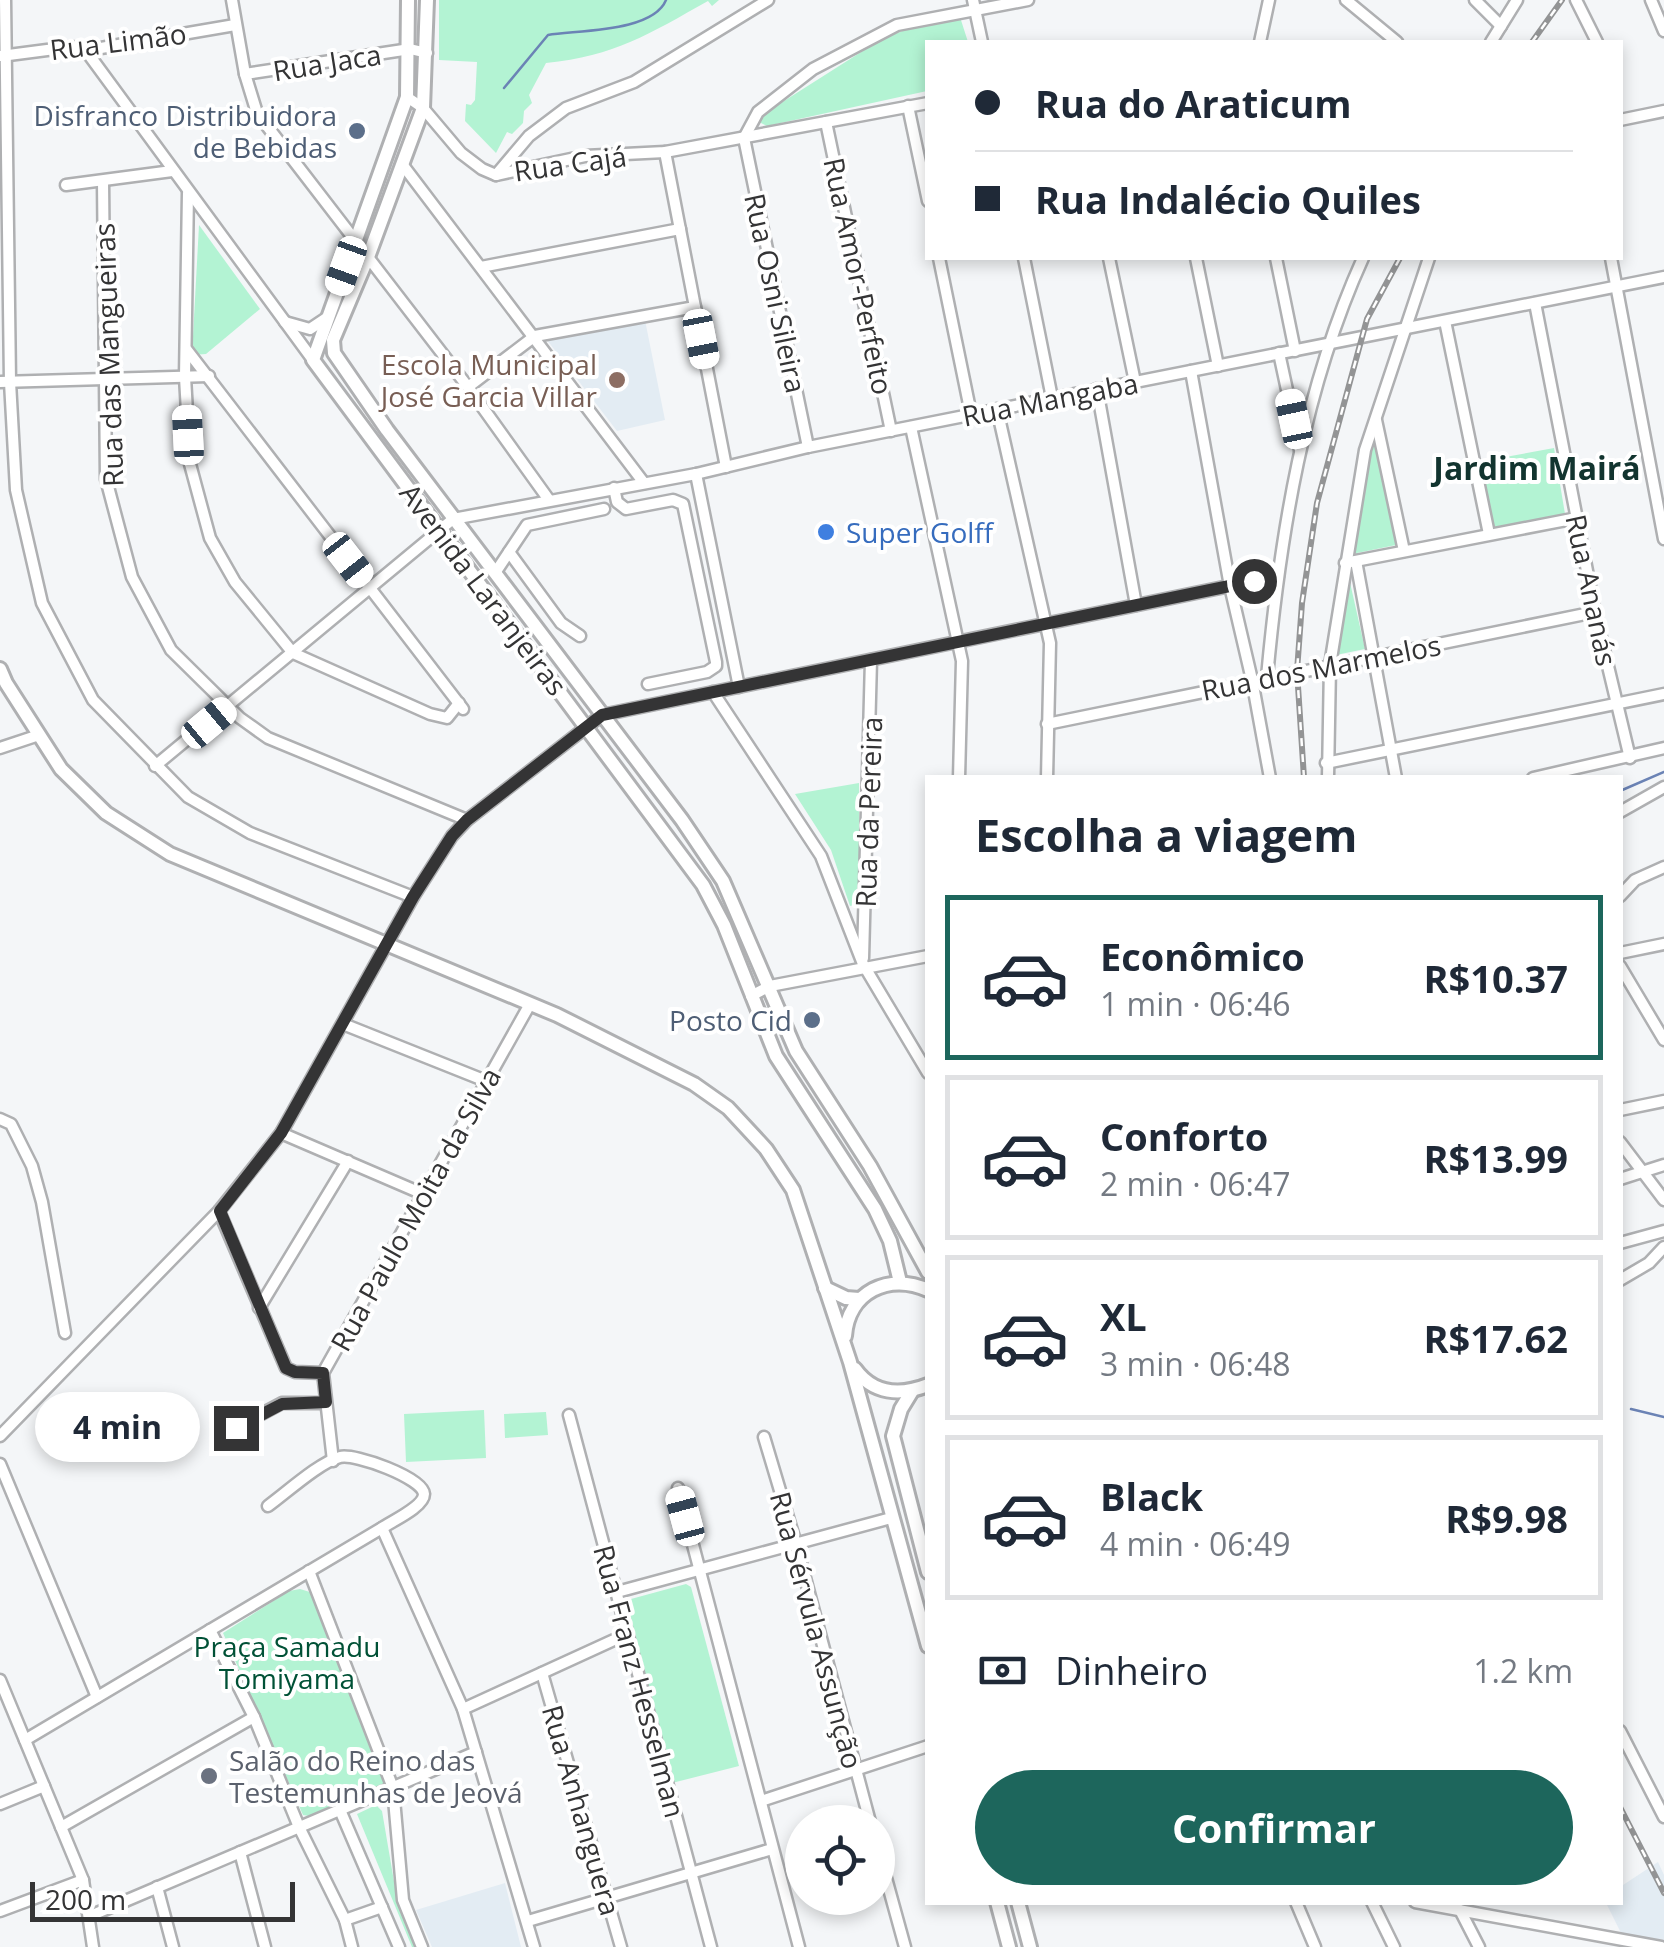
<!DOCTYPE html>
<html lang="pt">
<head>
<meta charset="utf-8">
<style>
  :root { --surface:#fff; --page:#f2f2f3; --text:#1f2937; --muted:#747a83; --line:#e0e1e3; --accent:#1d665c }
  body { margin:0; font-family:"Open Sans",sans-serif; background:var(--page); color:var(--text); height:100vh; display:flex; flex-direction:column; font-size:38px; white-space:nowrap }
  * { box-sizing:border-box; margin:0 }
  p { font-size:32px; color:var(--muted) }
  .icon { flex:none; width:55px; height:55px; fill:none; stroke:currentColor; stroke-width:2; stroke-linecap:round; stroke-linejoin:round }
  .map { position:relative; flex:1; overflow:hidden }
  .sheet { position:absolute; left:925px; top:775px; width:698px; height:1130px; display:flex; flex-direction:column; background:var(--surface); border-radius:0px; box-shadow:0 5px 15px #0003 }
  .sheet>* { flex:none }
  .top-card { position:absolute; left:925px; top:40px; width:698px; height:220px; border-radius:0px; box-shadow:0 5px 15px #0003; display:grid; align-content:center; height:220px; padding:0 50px; background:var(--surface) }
  .buttons { position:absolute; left:785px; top:1805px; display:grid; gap:20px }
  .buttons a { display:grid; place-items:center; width:110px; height:110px; border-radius:50%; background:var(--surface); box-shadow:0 5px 15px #0003; font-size:50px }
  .scale { position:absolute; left:30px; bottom:25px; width:265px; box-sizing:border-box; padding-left:10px; border:5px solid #343435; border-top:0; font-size:28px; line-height:35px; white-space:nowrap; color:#343435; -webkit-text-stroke:8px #fff; paint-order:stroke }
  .end { position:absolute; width:45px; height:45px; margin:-22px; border:12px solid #343435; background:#fff; box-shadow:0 0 0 5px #fff }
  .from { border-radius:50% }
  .bubble { position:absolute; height:70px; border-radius:35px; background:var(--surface); box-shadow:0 5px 15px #0003; font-size:32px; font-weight:700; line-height:70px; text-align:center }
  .car { position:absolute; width:30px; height:60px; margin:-30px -15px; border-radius:12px; box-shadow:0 0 8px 2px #0007; background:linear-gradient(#fff 24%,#345 0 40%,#fff 0 76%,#345 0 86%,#fff 0) }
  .top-card b { display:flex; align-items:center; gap:35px; height:95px; font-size:38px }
  .top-card b+b { border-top:2px solid var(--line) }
  .top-card i { width:25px; height:25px; background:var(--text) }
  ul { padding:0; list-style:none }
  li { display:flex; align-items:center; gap:30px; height:165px; margin:0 20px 15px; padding:0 30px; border:5px solid var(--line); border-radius:0px }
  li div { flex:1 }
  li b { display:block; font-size:38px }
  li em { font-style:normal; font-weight:700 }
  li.selected { border-color:var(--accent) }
  li>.icon { width:90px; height:90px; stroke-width:1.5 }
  h2 { padding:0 50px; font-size:45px; line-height:120px }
  .pay { display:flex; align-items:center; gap:25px; height:110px; padding:0 50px; font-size:38px }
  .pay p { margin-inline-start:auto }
  .primary-button { display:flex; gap:20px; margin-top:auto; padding:20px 50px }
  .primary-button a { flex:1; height:115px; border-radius:60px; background:var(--accent); color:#fff; font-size:40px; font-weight:700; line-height:115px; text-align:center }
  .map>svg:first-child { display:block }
  .built { fill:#e3ecf3 }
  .green { fill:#b3f3d3 }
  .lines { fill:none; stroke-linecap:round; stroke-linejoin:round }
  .stream { stroke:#6b83b5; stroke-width:2.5 }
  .minor-casing { stroke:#afb0b2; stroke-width:15 }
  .major-casing { stroke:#afb0b2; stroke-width:18 }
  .minor { stroke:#fff; stroke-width:10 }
  .major { stroke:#fff; stroke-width:12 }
  .rail-casing { stroke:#939495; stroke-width:6 }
  .rail { stroke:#fff; stroke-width:2.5; stroke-dasharray:8; stroke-linecap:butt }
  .route { stroke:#343435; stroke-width:12 }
  .service-dot { fill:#5c6f8a; stroke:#fff; stroke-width:4 }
  .education-dot { fill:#8d6e63; stroke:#fff; stroke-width:4 }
  .shop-dot { fill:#3f7fe0; stroke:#fff; stroke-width:4 }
  .worship-dot { fill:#6b7280; stroke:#fff; stroke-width:4 }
  .labels { text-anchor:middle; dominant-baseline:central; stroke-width:8; stroke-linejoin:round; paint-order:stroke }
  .street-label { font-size:28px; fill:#343435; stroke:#fff }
  .service-label { font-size:28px; fill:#4e5e75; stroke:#fff; text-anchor:end }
  .education-label { font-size:28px; fill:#785e54; stroke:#fff; text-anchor:end }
  .shop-label { font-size:28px; fill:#366cbe; stroke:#fff; text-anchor:start }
  .park-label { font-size:28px; fill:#005136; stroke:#fff }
  .worship-label { font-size:28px; fill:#5b616d; stroke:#fff; text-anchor:start }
  .quarter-label { font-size:32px; font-weight:bold; fill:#12342f; stroke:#fff }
</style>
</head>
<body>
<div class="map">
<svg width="1664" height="1947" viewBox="0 0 1664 1947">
  <rect width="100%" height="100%" fill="#f4f6f8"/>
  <!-- built -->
  <g class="built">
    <polygon points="645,320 665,420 617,431 547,340"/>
    <polygon points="1658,1862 1664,1875 1664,1947 1628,1947 1606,1903 1620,1902 1620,1887"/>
    <polygon points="505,1883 521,1947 432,1947 416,1910"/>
  </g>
  <!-- green -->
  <g class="green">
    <path d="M439,0H719L712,6L708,1C649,34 615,56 546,63L529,95L532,103L524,111L523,123L512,134L507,132L496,153L465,121L466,104L471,105L475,100L477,62L439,60Z"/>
    <polygon points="960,17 968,42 928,42 927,91 767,126 759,122 759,117 880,40 910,28"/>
    <polygon points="199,225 260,309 206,354 192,355"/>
    <polygon points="1375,433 1396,545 1352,554"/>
    <polygon points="1554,448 1565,514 1500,528 1493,526 1478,462"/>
    <polygon points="1349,578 1365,649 1336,655 1347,580"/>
    <polygon points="859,783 860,903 850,906 831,850 795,794"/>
    <polygon points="484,1410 486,1458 406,1462 404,1414"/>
    <polygon points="546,1412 548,1435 505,1438 504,1414"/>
    <polygon points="686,1584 691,1587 739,1766 672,1783 626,1614 627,1603 631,1599"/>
    <polygon points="300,1589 313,1593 384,1782 379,1790 309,1816 303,1815 223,1633 289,1591"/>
    <polygon points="376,1805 382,1811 397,1899 417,1947 412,1947 357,1814"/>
  </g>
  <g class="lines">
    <!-- stream -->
    <g class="stream">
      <path d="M504,88L548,35C579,30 653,32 666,0"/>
      <polyline points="1620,791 1664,772"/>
      <polyline points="1631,1409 1664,1417"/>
    </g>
    <!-- minor casing -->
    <g class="minor-casing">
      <g id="minor">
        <polyline points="5,0 10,382 16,490 42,603 93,700 188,797 250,833 413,897"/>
        <polyline points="232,0 245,74 257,113 468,387 549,500"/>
        <polyline points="973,0 982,42"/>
        <polyline points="1346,0 1397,42"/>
        <polyline points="1475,0 1501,26"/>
        <polyline points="1576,0 1597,42"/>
        <polyline points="1651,0 1664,31"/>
        <polyline points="1260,42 1269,0"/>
        <polyline points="1491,42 1517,0"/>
        <polyline points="84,48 313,360"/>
        <polyline points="1,56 70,47 95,49 235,25"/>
        <polyline points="245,74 410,49 427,53"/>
        <polyline points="407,97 423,108 461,153 482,169 496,175 585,156 665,152 928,103"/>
        <polyline points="908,106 928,201"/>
        <polyline points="1620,120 1664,111"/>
        <polyline points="826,122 891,431"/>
        <polyline points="744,138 758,112 813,69 897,25 1028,0"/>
        <polyline points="744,138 808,447"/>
        <polyline points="665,152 726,467"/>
        <polyline points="402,164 644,483"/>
        <polyline points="496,175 529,136 566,108 634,82 768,0"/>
        <polyline points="103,181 106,479 132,577 171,650 240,718 268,738 467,820"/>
        <polyline points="66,185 172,171"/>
        <polyline points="188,193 185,377 190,464 210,538 235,582 293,653 430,714 447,718 459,703"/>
        <polyline points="939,258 971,414"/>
        <polyline points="1024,258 1052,398"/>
        <polyline points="1109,258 1135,382"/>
        <polyline points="1196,258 1218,366"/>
        <polyline points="1276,258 1295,351"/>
        <polyline points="1611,258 1664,539"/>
        <polyline points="481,267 680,229"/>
        <polyline points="1535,303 1595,612 1630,758"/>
        <polyline points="1445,321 1489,534"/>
        <polyline points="285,322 310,329 328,317"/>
        <polyline points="187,350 463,709"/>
        <polyline points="1279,353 1300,450"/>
        <polyline points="1191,371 1230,586 1252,680 1270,778"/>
        <polyline points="0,382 209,376"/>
        <polyline points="468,387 535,336 695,307"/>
        <polyline points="1097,389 1136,605"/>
        <polyline points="997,409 1050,643 1047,778"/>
        <polyline points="1376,420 1404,551"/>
        <polyline points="911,427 962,661 959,778"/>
        <polyline points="696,474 739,687"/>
        <polyline points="614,488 617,502 626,509 673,500 683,504 716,662 716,666 707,672 648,684"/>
        <polyline points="509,552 561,623 580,636"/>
        <polyline points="1356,561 1396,778"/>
        <polyline points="1345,563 1577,518"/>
        <polyline points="495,573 527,525 604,509"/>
        <path d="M1267,677C1280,535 1304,388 1363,258"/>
        <polyline points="713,692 821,856 863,964 928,1073"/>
        <polyline points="1047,724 1595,612"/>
        <polyline points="0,748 39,735"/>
        <polyline points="1326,763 1664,694"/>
        <polyline points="155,766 453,519 696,474 808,447 1664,277"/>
        <polyline points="1328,778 1330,665 1365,450 1429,258"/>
        <polyline points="1533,778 1664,748"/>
        <polyline points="1620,812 1664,787"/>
        <polyline points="1620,896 1635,880 1664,867"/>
        <polyline points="1620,953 1664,944"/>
        <polyline points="863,958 871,660"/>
        <polyline points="1620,966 1664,1040"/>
        <polyline points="751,996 770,986 928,956"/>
        <polyline points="343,1024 486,1081"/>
        <polyline points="1620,1110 1664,1101"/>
        <polyline points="0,1119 11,1124 32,1166 42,1202 65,1333"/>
        <polyline points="281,1133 423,1194"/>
        <polyline points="1620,1142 1664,1200"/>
        <polyline points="1620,1179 1664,1165"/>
        <polyline points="219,1211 286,1368 295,1372 323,1373"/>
        <polyline points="1620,1243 1664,1231"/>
        <polyline points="1620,1280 1649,1263 1664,1247"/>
        <polyline points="259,1308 348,1161"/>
        <polyline points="569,1415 711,1947"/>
        <polyline points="235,1428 282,1403 325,1403"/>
        <polyline points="0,1436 219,1211 281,1133 413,897 452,836 467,820 602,715 1278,576"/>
        <polyline points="764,1437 796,1544 870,1822"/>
        <polyline points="333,1461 323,1373 530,1004"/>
        <polyline points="0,1464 97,1697"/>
        <polyline points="678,1488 799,1947"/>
        <polyline points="382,1528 463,1709 534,1947"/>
        <polyline points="309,1571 393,1788 403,1900 422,1947"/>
        <polyline points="617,1592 891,1518"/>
        <polyline points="210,1630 254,1717 299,1827 345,1920 352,1947"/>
        <polyline points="542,1673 621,1947"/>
        <polyline points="0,1680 83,1880 93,1947"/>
        <polyline points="463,1709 627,1634"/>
        <polyline points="1620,1731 1664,1817"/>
        <path d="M25,1740L382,1528C392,1521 424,1507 424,1494C423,1478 355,1453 340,1457C320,1462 286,1493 268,1506"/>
        <polyline points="761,1801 928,1746"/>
        <polyline points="0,1804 44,1786"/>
        <polyline points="340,1810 399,1947"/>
        <polyline points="61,1827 254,1717"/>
        <polyline points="878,1849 905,1947"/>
        <polyline points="240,1852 265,1947"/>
        <polyline points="157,1887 173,1947"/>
        <polyline points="1296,1902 1315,1947"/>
        <polyline points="1372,1902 1394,1947"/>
        <polyline points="1415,1902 1661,1947"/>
        <polyline points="1460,1910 1479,1947"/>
        <polyline points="0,1911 83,1880"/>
        <polyline points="90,1916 476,1752"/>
        <polyline points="345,1920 382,1907"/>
        <polyline points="528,1921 772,1849"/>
      </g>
    </g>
    <!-- major casing -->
    <g class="major-casing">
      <g id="major">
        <polyline points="408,0 407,97 313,360 703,885 724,925 776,1056 875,1209 890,1241 900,1282"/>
        <polyline points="427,0 423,108 368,257 333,340 334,353 387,430 682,820 723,881 796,1051 870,1166 928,1272"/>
        <polyline points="0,669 6,683 61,769 106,813 170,854 557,1015 694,1084 728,1108 766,1149 793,1190 850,1362 928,1646"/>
        <polyline points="825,1288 846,1298 859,1299"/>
        <path d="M845,1336C848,1292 889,1272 928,1290"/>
        <path d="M855,1369C873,1394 900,1396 928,1385"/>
        <polyline points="912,1391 901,1409 893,1436 928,1572"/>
        <polyline points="997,1902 1009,1947"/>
        <polyline points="1018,1902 1030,1947"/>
      </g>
    </g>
    <!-- minor -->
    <use href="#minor" class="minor"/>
    <!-- major -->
    <use href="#major" class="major"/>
    <!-- rail casing -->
    <g class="rail-casing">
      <g id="rail">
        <polyline points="1532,42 1562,0"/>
        <polyline points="1304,778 1297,671 1302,603 1317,503 1367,319 1400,258"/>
        <polyline points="1620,1807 1664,1893"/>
      </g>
    </g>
    <!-- rail -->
    <use href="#rail" class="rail"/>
  </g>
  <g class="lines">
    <!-- route -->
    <polyline class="route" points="236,1428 282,1404 326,1402 323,1373 295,1372 286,1368 220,1211 281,1133 413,897 452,836 467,820 602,715 1254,581"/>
  </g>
  <!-- markers -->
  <g class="service-dot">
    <circle cx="357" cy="131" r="10"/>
    <circle cx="812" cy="1020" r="10"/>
  </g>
  <circle class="education-dot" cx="617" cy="380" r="10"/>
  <circle class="shop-dot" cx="826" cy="532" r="10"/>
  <circle class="worship-dot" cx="209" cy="1776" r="10"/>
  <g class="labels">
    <!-- street labels -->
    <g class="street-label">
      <text transform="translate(118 41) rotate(-7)">Rua Limão</text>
      <text transform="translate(327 62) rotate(-9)">Rua Jaca</text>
      <text transform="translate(570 163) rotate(-8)">Rua Cajá</text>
      <text transform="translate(859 276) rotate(78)">Rua Amor-Perfeito</text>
      <text transform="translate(776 293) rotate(78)">Rua Osni Sileira</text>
      <text transform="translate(108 355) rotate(-92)">Rua das Mangueiras</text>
      <text transform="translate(1050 399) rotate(-11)">Rua Mangaba</text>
      <text transform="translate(484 589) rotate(53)">Avenida Laranjeiras</text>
      <text transform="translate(1592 590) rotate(78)">Rua Ananás</text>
      <text transform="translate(1321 667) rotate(-11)">Rua dos Marmelos</text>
      <text transform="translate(868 812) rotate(-88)">Rua da Pereira</text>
      <text transform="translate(415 1209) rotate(-61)">Rua Paulo Moita da Silva</text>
      <text transform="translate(817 1630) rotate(75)">Rua Sérvula Assunção</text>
      <text transform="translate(640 1681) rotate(75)">Rua Franz Hesselman</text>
      <text transform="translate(582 1810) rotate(74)">Rua Anhanguera</text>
    </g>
    <!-- service labels -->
    <g class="service-label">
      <text x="337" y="115">Disfranco Distribuidora<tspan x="337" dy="32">de Bebidas</tspan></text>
      <text x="792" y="1020">Posto Cid</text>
    </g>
    <!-- education labels -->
    <g class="education-label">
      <text x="597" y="364">Escola Municipal<tspan x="597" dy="32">José Garcia Villar</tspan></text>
    </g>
    <!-- shop labels -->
    <g class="shop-label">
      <text x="846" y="532">Super Golff</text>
    </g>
    <!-- park labels -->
    <g class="park-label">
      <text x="287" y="1646">Praça Samadu<tspan x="287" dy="32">Tomiyama</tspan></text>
    </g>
    <!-- worship labels -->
    <g class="worship-label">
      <text x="229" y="1760">Salão do Reino das<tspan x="229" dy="32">Testemunhas de Jeová</tspan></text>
    </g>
    <!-- quarter labels -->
    <g class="quarter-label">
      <text x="1537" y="467">Jardim Mairá</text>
    </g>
  </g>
</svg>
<div class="buttons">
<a><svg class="icon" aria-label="locate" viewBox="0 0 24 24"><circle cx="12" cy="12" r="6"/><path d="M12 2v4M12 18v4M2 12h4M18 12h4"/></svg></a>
</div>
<div class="scale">200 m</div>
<i class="end from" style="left:1254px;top:581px"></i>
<i class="end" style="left:236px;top:1428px"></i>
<div class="bubble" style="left:35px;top:1392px;width:165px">4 min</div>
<i class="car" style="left:346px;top:266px;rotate:200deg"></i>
<i class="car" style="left:701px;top:339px;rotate:169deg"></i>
<i class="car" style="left:1294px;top:419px;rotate:348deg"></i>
<i class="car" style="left:188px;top:435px;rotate:357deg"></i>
<i class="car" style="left:348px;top:560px;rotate:142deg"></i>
<i class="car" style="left:209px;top:723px;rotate:50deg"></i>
<i class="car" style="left:685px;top:1516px;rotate:345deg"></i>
<div class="top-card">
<b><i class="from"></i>Rua do Araticum</b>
<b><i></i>Rua Indalécio Quiles</b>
</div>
<section class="sheet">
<h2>Escolha a viagem</h2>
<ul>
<li class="selected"><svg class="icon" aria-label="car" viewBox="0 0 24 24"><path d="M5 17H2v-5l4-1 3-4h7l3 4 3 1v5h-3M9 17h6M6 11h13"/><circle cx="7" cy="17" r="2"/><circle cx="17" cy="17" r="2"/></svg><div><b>Econômico</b><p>1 min · 06:46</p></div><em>R$10.37</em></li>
<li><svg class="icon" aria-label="car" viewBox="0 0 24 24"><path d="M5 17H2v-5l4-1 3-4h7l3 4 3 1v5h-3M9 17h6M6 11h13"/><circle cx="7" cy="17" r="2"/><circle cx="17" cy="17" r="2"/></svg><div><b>Conforto</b><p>2 min · 06:47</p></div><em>R$13.99</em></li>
<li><svg class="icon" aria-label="car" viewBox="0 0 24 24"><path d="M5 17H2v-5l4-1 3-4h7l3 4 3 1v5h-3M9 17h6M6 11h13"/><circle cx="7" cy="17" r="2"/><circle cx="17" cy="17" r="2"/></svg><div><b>XL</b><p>3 min · 06:48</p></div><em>R$17.62</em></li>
<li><svg class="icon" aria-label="car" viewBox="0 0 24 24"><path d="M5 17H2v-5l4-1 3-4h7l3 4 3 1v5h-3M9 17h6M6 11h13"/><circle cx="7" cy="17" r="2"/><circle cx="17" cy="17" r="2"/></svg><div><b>Black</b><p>4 min · 06:49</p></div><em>R$9.98</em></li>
</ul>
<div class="pay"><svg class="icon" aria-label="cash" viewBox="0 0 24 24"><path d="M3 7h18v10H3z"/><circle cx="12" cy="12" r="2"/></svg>Dinheiro<p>1.2 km</p></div>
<div class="primary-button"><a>Confirmar</a></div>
</section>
</div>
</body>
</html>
